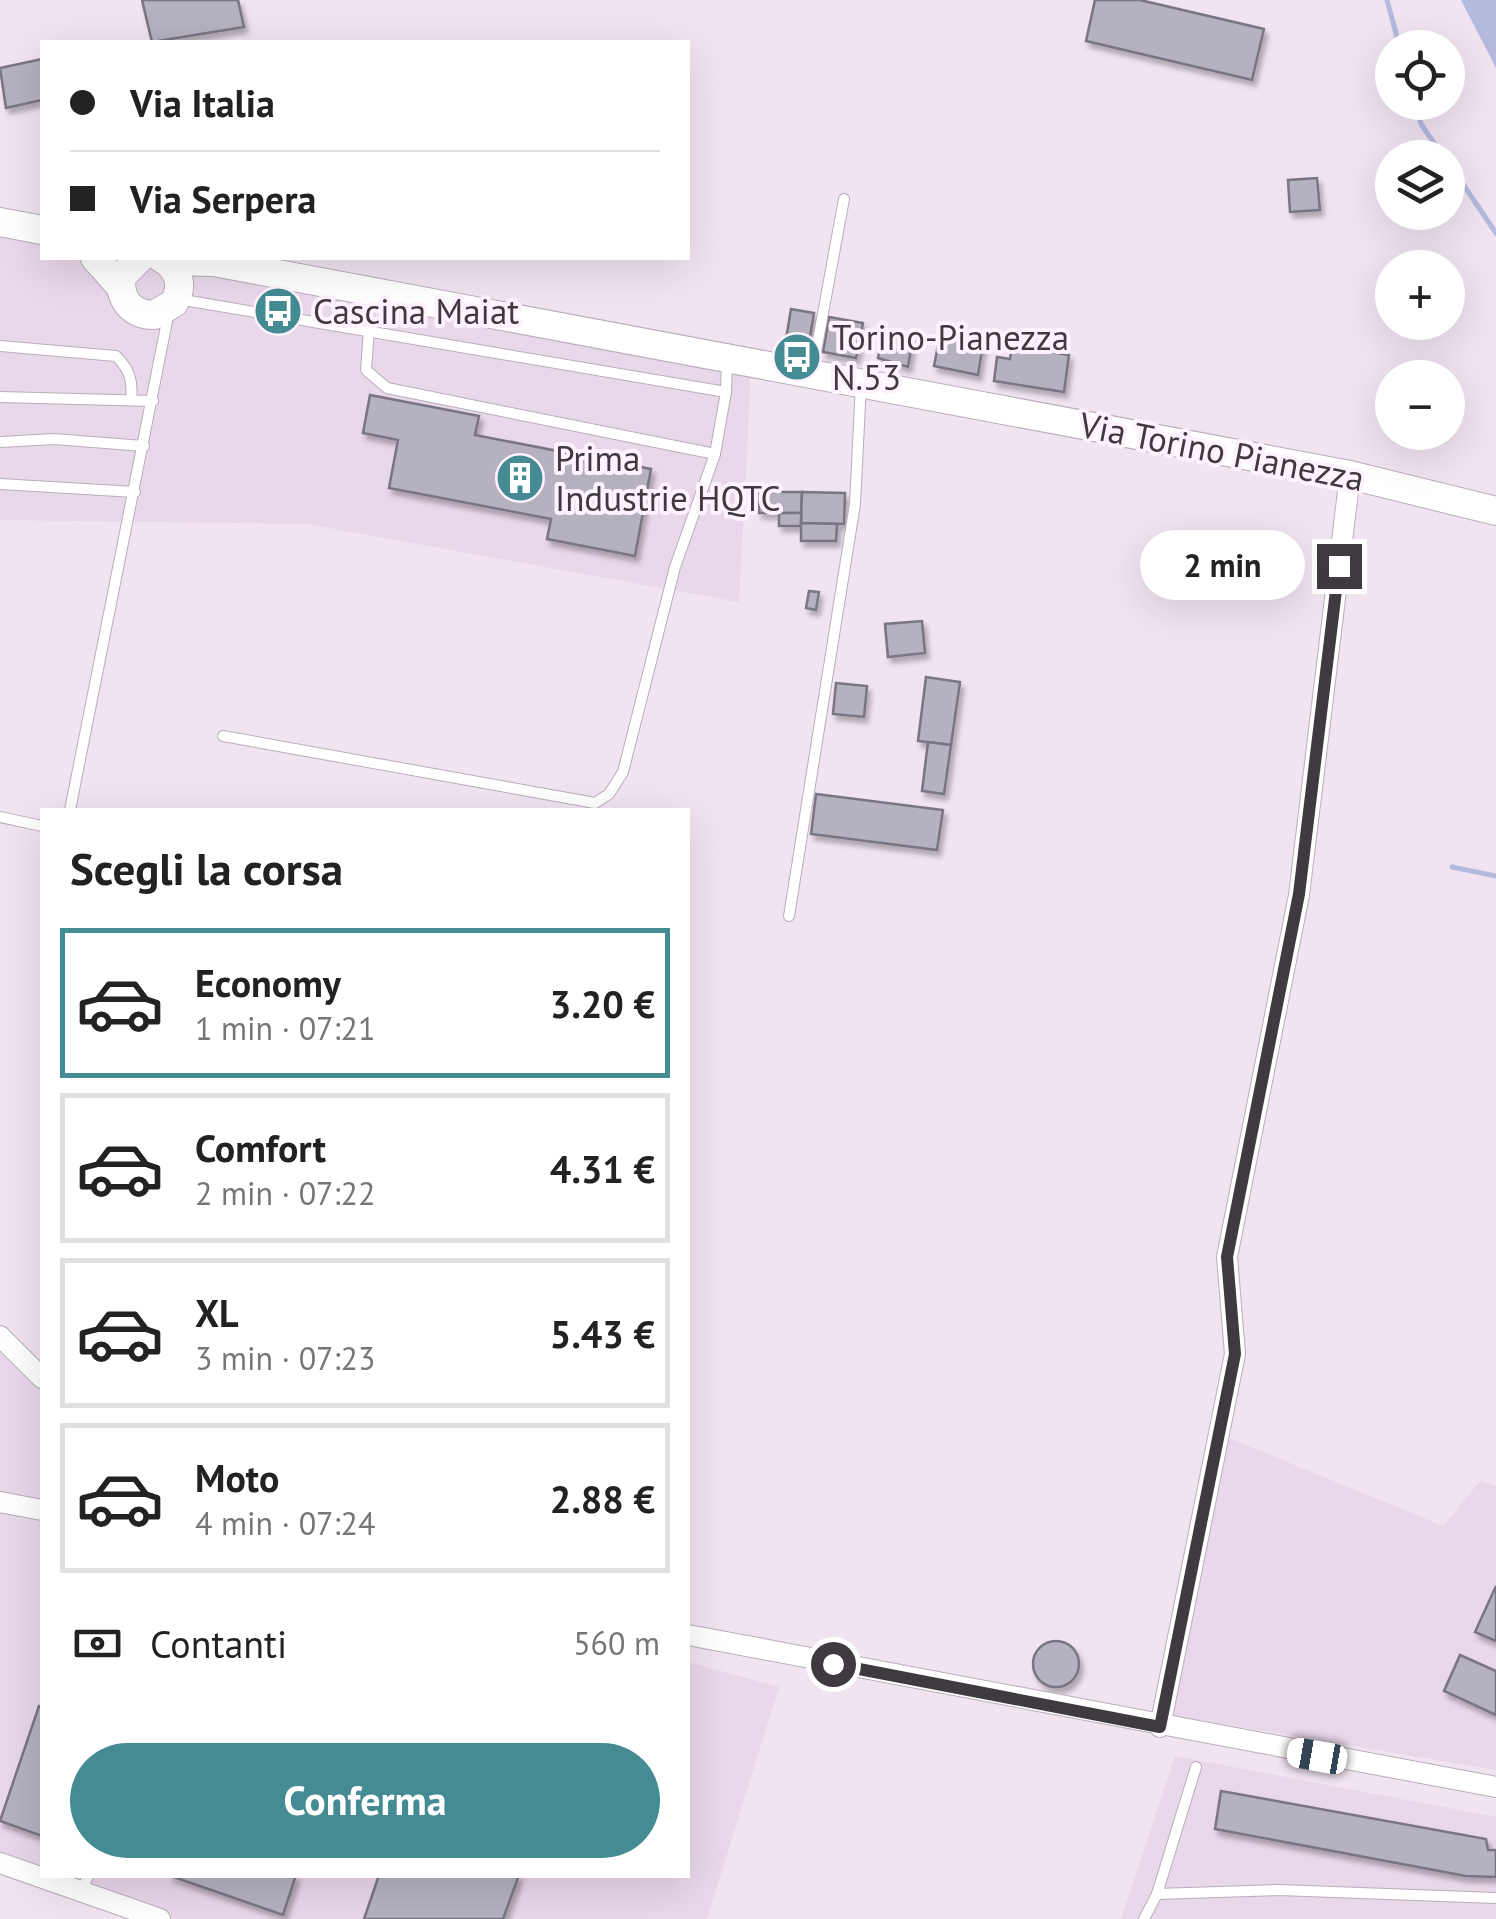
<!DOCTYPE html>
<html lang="it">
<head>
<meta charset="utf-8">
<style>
  :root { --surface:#fff; --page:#f2f2f2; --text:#222; --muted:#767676; --line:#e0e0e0; --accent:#448b93 }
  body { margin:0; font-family:"PT Sans",sans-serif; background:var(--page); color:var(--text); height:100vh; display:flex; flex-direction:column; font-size:38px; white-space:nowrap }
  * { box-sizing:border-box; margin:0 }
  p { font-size:32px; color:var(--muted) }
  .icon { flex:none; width:55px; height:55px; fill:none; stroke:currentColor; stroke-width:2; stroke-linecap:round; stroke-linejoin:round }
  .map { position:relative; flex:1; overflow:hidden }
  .drawer { position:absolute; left:40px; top:808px; width:650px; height:1070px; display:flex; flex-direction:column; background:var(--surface); border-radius:0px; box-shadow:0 10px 40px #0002 }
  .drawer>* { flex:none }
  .top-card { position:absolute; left:40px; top:40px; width:650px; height:220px; border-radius:0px; box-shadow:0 10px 40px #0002; display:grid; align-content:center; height:220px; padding:0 30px; background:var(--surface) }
  .controls { position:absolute; left:1375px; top:30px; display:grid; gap:20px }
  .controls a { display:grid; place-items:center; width:90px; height:90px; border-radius:50%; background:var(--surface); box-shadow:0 10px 40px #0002; font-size:50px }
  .end { position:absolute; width:45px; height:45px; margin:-22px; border:12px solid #3f3a3f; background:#fff; box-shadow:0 0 0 5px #fff }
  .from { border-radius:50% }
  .bubble { position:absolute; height:70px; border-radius:35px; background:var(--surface); box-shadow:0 10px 40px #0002; font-size:32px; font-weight:700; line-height:70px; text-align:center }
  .car { position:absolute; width:30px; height:60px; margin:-30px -15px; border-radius:12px; box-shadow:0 0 8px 2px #0007; background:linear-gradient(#fff 24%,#345 0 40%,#fff 0 76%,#345 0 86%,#fff 0) }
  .top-card b { display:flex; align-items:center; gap:35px; height:95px; font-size:38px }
  .top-card b+b { border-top:2px solid var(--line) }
  .top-card i { width:25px; height:25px; background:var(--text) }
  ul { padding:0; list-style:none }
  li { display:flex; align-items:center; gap:30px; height:150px; margin:0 20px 15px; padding:0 10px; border:5px solid var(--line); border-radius:0px }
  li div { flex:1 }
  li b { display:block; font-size:38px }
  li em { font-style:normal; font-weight:700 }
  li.current { border-color:var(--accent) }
  li>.icon { width:90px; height:90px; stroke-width:1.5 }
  h2 { padding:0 30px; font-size:45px; line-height:120px }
  .pay { display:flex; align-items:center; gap:25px; height:110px; padding:0 30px; font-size:38px }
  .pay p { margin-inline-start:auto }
  .button { display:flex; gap:20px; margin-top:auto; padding:20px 30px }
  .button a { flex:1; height:115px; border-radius:60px; background:var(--accent); color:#fff; font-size:40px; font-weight:700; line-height:115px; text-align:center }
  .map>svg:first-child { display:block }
  .built { fill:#e9d7ea }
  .water { fill:#b3bade }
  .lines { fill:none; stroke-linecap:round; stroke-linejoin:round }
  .stream { stroke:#b3bade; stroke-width:5 }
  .building { fill:#b5b1bf; stroke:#797482; stroke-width:2.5; filter:url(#shadow) }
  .service-casing { stroke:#b9aeba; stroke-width:12 }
  .minor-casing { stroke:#b9aeba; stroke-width:22 }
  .secondary-casing { stroke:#b9aeba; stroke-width:30 }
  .service { stroke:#fff; stroke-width:10 }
  .minor { stroke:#fff; stroke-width:20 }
  .secondary { stroke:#fff; stroke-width:28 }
  .route { stroke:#3f3a3f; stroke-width:12 }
  .labels { text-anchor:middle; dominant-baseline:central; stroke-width:8; stroke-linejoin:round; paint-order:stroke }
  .poi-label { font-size:35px; fill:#3f3a3f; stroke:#fef2ff; text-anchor:start }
  .street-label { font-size:35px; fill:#3f3a3f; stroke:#fef2ff }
</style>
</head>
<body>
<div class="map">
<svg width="1496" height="1919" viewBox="0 0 1496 1919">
  <defs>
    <filter id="shadow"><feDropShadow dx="3.5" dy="5.5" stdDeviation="2.5" flood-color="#0004"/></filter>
  </defs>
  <rect width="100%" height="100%" fill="#f0e4f1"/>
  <!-- built -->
  <g class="built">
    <polygon points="0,232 42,240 42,258 137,258 751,372 739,602 307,524 0,520"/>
    <polygon points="0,1336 42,1378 42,1875 688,1875 688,1662 779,1687 707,1919 165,1919 0,1863"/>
    <polygon points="1219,1434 1443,1526 1480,1481 1496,1486 1496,1770 1163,1714"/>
    <polygon points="1175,1756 1496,1817 1496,1919 1121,1919"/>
  </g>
  <!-- water -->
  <polygon class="water" points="1461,0 1496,0 1496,68"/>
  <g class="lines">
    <!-- stream -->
    <g class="stream">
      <polyline points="1387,0 1400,48"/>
      <polyline points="1415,102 1421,124 1444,158"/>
      <polyline points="1448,162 1496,233"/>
      <polyline points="1452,867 1496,876"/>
    </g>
  </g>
  <!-- building -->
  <g class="building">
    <polygon points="142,0 238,0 244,27 152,42"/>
    <polygon points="1095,0 1140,0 1264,29 1252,80 1086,41"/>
    <polygon points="42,59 42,100 6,108 0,68"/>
    <polygon points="1317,178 1320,210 1290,212 1288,180"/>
    <polygon points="791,309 814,313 809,343 786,339"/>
    <polygon points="829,317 863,323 856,358 823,352"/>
    <polygon points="883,331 913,337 908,367 878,358"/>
    <polygon points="940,335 983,344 978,375 934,366"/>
    <polygon points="1012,346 1069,355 1064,392 994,381 997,357 1010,359"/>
    <polygon points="370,395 479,416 475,435 651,469 635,556 547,539 551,519 389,488 398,440 363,433"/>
    <polygon points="759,492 802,492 801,513 759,513"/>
    <polygon points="802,492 845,493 844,524 801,523"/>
    <rect x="779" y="513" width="22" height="13"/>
    <polygon points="801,523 837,524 836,541 801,541"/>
    <polygon points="809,591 819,592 816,610 806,608"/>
    <polygon points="922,621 925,653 888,657 885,624"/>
    <polygon points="926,677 960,682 951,745 918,741"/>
    <polygon points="836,683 867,686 864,717 833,714"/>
    <polygon points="928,742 951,745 944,794 922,791"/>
    <polygon points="816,794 943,810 937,850 811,834"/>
    <polygon points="1496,1586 1496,1641 1475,1632"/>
    <circle cx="1056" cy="1664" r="23"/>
    <polygon points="1460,1655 1496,1671 1496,1715 1444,1691"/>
    <polygon points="39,1706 42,1707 42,1836 0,1821"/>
    <polygon points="1221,1791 1486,1839 1488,1850 1496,1850 1496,1877 1466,1876 1215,1829"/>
    <polygon points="168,1875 296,1875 283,1915"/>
    <polygon points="379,1875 519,1875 503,1919 364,1919"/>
  </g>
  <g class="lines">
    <!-- service casing -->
    <g class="service-casing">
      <g id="service">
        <polyline points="178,299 726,392 727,360"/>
        <polyline points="369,330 366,370 387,388 715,454"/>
        <path d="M0,346L116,356C130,370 133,381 131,400"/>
        <polyline points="812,373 844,199"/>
        <polyline points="0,397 153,401"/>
        <polyline points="0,442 54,439 144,446"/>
        <polyline points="0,484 135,492"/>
        <polyline points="223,736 595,803 609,794 623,772 675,567 715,454 726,392"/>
        <polyline points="70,810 169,311"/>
        <polyline points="0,817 42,826"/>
        <polyline points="789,916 855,504 861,384"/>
        <polyline points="82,1892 88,1875"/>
        <polyline points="1157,1894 1196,1767"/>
        <polyline points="1144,1919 1157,1894 1279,1890 1496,1898"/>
      </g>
    </g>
    <!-- minor casing -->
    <g class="minor-casing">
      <g id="minor">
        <polyline points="0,1336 42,1378"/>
        <polyline points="0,1502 42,1510"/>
        <polyline points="688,1635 1496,1787"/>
        <polyline points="1160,1727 1235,1354 1227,1257 1299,895 1350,475"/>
        <polyline points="0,1863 160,1919"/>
      </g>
    </g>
    <!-- secondary casing -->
    <g class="secondary-casing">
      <g id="secondary">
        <polyline points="0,222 42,230"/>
        <polyline points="95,258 120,286"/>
        <path d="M140,258L122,276C118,298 131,315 154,315L174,303C184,285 179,268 161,258"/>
        <polyline points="168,261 214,262 1350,475 1496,511"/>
      </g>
    </g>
    <!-- service -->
    <use href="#service" class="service"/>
    <!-- minor -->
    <use href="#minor" class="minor"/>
    <!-- secondary -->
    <use href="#secondary" class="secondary"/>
  </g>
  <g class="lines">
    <!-- route -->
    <polyline class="route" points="833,1664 1160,1727 1235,1354 1227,1257 1299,894 1339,566"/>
  </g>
  <!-- icons -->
  <defs>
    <g id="bus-disc" transform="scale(2.5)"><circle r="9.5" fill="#448b93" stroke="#fef2ff"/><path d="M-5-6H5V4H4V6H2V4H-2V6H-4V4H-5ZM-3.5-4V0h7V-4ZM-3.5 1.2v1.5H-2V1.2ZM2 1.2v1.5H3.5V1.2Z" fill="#fff"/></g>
    <g id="building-disc" transform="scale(2.5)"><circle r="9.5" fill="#448b93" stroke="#fef2ff"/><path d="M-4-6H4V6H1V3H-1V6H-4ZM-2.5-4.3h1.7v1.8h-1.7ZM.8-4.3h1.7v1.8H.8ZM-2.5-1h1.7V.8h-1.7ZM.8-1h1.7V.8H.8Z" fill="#fff"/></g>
  </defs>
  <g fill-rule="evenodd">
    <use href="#bus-disc" x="278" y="311"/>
    <use href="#bus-disc" x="797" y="357"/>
    <use href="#building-disc" x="520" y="478"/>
  </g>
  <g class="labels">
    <!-- poi labels -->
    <g class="poi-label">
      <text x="313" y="311">Cascina Maiat</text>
      <text x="832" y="337">Torino-Pianezza<tspan x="832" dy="40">N.53</tspan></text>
      <text x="555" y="458">Prima<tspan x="555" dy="40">Industrie HQTC</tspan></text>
    </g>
    <!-- street labels -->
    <g class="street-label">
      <text transform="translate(1222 451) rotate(11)">Via Torino Pianezza</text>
    </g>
  </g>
</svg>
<div class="controls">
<a><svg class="icon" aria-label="locate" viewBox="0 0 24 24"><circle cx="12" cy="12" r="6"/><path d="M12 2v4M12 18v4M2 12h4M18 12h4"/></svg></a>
<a><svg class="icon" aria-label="layers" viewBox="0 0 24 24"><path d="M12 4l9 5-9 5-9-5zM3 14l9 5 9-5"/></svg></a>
<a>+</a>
<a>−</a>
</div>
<i class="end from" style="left:833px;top:1664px"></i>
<i class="end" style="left:1339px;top:566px"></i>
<div class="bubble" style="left:1140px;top:530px;width:165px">2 min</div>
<i class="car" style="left:1317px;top:1756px;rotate:280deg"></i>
<div class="top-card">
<b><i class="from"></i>Via Italia</b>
<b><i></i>Via Serpera</b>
</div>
<section class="drawer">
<h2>Scegli la corsa</h2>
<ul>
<li class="current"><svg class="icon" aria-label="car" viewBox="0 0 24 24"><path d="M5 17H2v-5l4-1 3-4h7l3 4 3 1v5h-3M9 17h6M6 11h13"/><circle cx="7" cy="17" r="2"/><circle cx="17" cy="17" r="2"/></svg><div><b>Economy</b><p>1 min · 07:21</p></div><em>3.20 €</em></li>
<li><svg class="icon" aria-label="car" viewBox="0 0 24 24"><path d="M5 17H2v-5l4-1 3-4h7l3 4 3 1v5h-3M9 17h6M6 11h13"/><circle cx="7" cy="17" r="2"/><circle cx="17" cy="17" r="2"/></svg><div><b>Comfort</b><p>2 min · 07:22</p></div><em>4.31 €</em></li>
<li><svg class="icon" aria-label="car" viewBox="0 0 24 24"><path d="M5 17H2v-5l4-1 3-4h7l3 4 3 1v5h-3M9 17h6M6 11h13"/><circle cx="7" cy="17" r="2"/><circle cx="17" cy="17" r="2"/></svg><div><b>XL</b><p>3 min · 07:23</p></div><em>5.43 €</em></li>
<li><svg class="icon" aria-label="car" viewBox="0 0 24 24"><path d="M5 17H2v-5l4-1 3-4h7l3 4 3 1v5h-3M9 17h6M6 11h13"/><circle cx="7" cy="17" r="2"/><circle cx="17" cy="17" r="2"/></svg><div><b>Moto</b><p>4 min · 07:24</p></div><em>2.88 €</em></li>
</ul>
<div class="pay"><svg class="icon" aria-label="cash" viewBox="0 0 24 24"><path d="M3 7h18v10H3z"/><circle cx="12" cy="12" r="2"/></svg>Contanti<p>560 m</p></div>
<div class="button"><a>Conferma</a></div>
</section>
</div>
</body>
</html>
